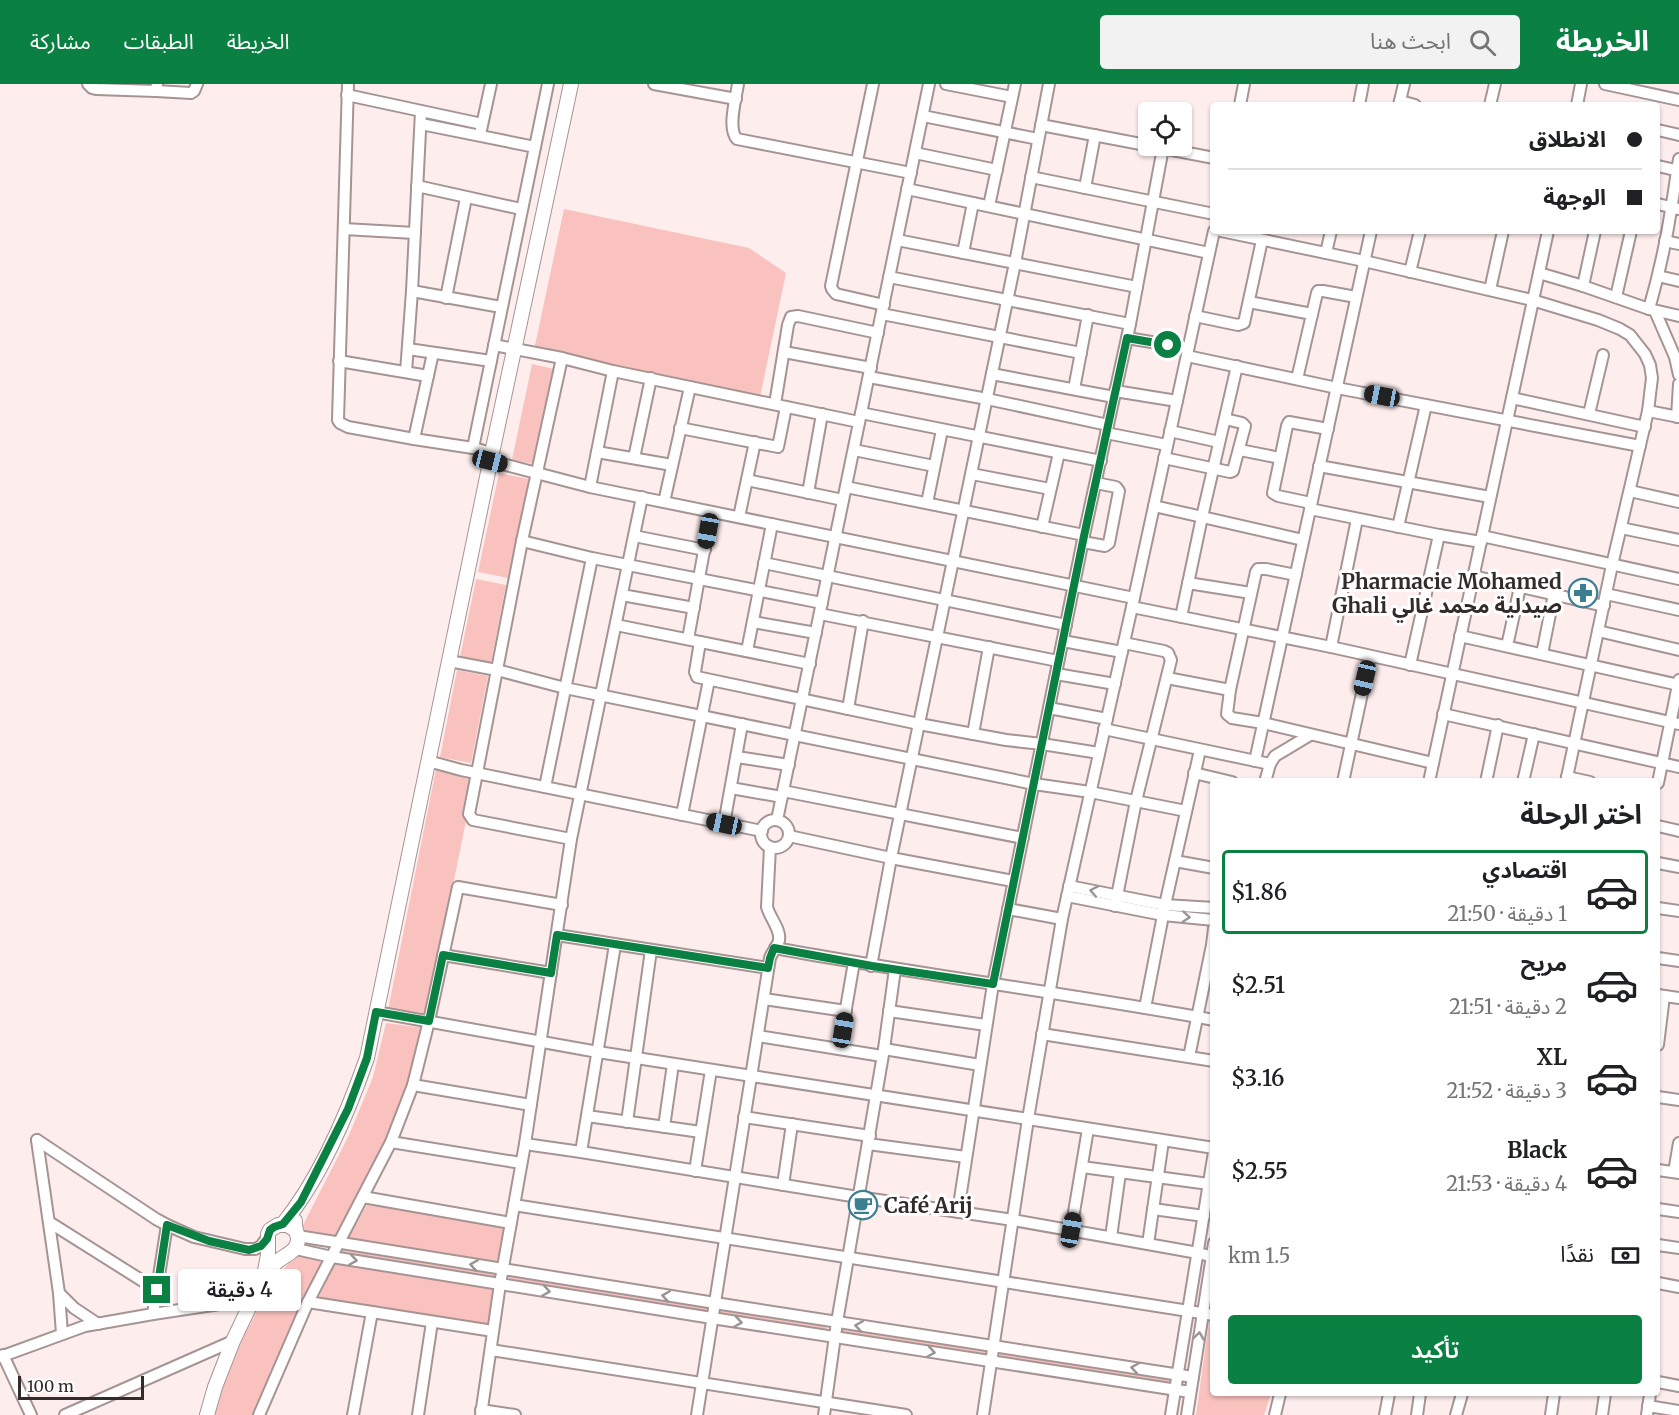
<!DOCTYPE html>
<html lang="ar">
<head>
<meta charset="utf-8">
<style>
  :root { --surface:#fff; --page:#f2f2f2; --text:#202124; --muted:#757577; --line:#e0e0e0; --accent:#0b8043 }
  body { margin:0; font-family:Merriweather,"Noto Sans Arabic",serif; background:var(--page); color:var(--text); direction:rtl; height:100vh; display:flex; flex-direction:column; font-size:22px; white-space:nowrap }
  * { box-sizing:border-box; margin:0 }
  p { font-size:20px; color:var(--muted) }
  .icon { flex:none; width:33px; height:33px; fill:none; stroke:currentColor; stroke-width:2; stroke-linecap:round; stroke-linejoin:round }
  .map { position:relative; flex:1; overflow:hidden; direction:ltr }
  .sheet { position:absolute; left:1210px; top:694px; width:450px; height:618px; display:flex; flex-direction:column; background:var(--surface); border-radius:6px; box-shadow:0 2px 4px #0004; direction:rtl }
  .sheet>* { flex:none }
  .hud { position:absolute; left:1210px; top:18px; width:450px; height:132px; border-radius:6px; box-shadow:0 2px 4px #0004; direction:rtl; display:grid; align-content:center; height:132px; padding:0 18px; background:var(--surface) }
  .controls { position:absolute; left:1138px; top:18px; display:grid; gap:12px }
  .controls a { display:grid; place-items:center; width:54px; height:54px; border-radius:6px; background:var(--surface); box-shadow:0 2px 4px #0004; font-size:30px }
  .scale { position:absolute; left:18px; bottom:15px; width:126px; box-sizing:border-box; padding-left:6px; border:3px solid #322b2a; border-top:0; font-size:16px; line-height:21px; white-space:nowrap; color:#322b2a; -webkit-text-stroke:4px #fff; paint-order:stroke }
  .end { position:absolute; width:27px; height:27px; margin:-14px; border:8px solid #0b8043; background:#fff; box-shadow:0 0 0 3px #fff }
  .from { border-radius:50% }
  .bubble { position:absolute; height:42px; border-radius:6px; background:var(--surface); box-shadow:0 2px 4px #0004; font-size:20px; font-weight:600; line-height:42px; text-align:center; direction:rtl }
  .car { position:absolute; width:18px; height:36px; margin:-18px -9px; border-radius:8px; box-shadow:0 0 4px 2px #0007; background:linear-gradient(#222 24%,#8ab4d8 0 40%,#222 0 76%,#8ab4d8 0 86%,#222 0) }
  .hud b { display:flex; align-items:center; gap:21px; height:57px; font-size:22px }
  .hud b+b { border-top:2px solid var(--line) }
  .hud i { width:15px; height:15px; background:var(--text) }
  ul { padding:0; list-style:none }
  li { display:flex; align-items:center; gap:18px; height:84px; margin:0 12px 9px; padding:0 6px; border:3px solid transparent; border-radius:6px }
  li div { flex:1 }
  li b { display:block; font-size:22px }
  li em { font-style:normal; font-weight:600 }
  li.on { border-color:var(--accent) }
  li>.icon { width:54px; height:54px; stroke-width:1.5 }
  h2 { padding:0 18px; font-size:27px; line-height:72px }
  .pay { display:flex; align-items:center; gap:15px; height:66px; padding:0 18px; font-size:22px }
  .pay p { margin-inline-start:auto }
  .action { display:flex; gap:12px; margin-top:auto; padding:12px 18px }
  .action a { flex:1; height:69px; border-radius:6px; background:var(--accent); color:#fff; font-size:24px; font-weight:600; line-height:69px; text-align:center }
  header { display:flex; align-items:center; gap:36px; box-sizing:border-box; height:84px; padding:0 30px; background:var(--accent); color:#fff }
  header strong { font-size:28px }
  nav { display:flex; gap:33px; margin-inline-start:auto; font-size:21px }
  .search { width:420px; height:54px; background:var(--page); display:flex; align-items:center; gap:15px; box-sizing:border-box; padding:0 21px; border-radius:6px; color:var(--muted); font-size:22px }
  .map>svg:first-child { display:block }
  .green { fill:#fac2be }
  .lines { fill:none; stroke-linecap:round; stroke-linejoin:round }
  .street-casing { stroke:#a59493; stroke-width:14 }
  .secondary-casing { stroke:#a59493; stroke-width:16 }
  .street { stroke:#fff; stroke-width:10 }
  .secondary { stroke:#fff; stroke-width:14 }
  .oneway { stroke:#989594 }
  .route { stroke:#0b8043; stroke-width:8 }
  .labels { text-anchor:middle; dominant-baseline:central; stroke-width:6; stroke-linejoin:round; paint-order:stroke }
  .poi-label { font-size:21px; font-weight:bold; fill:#322b2a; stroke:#fff; text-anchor:end }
</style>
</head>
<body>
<header>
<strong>الخريطة</strong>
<div class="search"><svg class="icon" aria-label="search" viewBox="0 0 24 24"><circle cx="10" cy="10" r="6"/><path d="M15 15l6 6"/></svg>ابحث هنا</div>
<nav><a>الخريطة</a><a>الطبقات</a><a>مشاركة</a></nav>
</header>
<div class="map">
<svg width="1679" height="1331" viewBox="0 0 1679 1331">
  <rect width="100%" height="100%" fill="#fdeeed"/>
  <!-- green -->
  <g class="green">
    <polygon points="564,125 749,164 786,189 760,313 534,266"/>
    <polygon points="532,280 554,285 534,380 512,376"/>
    <polygon points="499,389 529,395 508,494 478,488"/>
    <polygon points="476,495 506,501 491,579 460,573"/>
    <polygon points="457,586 488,592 471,679 440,673"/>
    <polygon points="436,685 470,691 462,730 466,737 426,934 388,926"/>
    <polygon points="386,939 425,944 412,994 387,1057 338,1152 301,1145 349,1051 373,993"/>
    <polygon points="368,1119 506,1141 500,1179 348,1155"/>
    <polygon points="343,1164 498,1188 497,1196 339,1172"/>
    <polygon points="299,1172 324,1176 255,1331 215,1331 221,1309 243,1254 272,1198 288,1180"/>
    <polygon points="336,1177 495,1202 488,1244 317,1217"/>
    <polygon points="509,1190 707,1222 706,1229 508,1197"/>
    <polygon points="720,1224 827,1241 826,1248 718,1232"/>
    <polygon points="1209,1237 1213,1237 1214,1310 1271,1310 1264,1331 1196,1331"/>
    <polygon points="840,1242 986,1265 985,1274 838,1251"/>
    <polygon points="1000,1267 1178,1294 1177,1302 999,1276"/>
  </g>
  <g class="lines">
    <!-- street casing -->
    <g class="street-casing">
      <g id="street">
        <polyline points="88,0 92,4 96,5 156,7 157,0"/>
        <polyline points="348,0 338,336 340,339 348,343 414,355 473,364 492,369"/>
        <polyline points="654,0 736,15"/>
        <path d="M738,0C736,14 727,45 737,55L911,89"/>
        <polyline points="873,0 831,202 832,205 836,210 884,221"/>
        <polyline points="946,0 1012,13"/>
        <polyline points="1605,0 1679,16"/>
        <polyline points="156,7 191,9 194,7 197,0"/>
        <polyline points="347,11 482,40"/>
        <polyline points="1400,17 1415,21"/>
        <polyline points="1240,21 1244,0"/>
        <polyline points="1359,21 1363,0"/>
        <polyline points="1399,21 1404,0"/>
        <polyline points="1490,21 1495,0"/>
        <polyline points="1577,21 1581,0"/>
        <polyline points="923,32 1038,55"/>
        <polyline points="421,40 535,63"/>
        <polyline points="1041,41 1214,74"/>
        <polyline points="481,46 491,0"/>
        <polyline points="1658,46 1679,51"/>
        <polyline points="915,69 997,86"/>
        <polyline points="1658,82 1679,87"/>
        <polyline points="1031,93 1214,130"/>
        <polyline points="417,102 521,125"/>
        <polyline points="1085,104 1095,51"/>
        <polyline points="907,105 1209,169"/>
        <polyline points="1658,120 1678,125"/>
        <polyline points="989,122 1015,0"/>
        <polyline points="344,145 415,149"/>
        <polyline points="1221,147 1364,177 1532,216 1598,236 1620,245 1630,251 1645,270 1650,281 1652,294 1648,327 1612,481 1566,698"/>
        <polyline points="897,156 1137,203"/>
        <polyline points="1665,157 1679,160"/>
        <polyline points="963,169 973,119"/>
        <polyline points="1326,169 1331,147"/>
        <polyline points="1410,188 1420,147"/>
        <polyline points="1539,189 1583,202 1649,225 1679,232"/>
        <polyline points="1658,192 1679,197"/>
        <polyline points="889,193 1130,240"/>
        <polyline points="1583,202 1595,147"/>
        <polyline points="1490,206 1503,147"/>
        <polyline points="412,207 501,223"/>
        <polyline points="1616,213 1631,147"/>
        <polyline points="446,214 466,114"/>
        <polyline points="1249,218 1312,230"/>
        <path d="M1649,225C1658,193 1666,159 1671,126C1674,109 1676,92 1679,75"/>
        <polyline points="1655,227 1675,273 1679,291"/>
        <polyline points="882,230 1081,269"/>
        <polyline points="1195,232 1238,241 1244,239 1262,156"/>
        <polyline points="1127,254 1188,264"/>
        <polyline points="494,261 562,274 613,287 859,338"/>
        <polyline points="408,265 491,277"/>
        <polyline points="784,268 871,284"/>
        <polyline points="1187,272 1337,304 1640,362"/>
        <polyline points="562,274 522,457 469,730 473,736 571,755"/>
        <polyline points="339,277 428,292"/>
        <polyline points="406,288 412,207 421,27"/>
        <polyline points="992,290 1114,313"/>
        <polyline points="869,293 987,315 1108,341"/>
        <polyline points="1297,295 1317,209 1318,207 1323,207 1356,213"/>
        <polyline points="1074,305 1088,231"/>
        <polyline points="1115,307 1177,317"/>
        <polyline points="1512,314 1645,343"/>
        <polyline points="775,320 788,241 791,233 798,232 878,249"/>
        <polyline points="1648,327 1679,333"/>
        <polyline points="861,329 1101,377"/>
        <polyline points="1589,330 1603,271"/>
        <polyline points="1677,333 1679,300"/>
        <polyline points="680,344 778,363 786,323"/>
        <polyline points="1170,347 1219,358"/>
        <polyline points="1106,349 1167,361"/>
        <polyline points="414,355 433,269"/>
        <polyline points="473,364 548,0"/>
        <polyline points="854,366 934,382"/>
        <polyline points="1240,366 1280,374"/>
        <polyline points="597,368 672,381"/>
        <polyline points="634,374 651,294"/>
        <polyline points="1164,374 1230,388 1233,387 1245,342 1242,339 1225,335"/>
        <polyline points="491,377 590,403 1134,514"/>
        <polyline points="1319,382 1490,413"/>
        <polyline points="972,390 1050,405"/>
        <polyline points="747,396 843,416"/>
        <polyline points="590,403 613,287"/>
        <polyline points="846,403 1084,451"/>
        <polyline points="1630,407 1679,418"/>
        <polyline points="808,409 822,330"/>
        <polyline points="664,418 690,303"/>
        <polyline points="927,419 942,346"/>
        <polyline points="1311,419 1278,412 1273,409 1287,342 1289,338 1328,345"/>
        <polyline points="1154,422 1303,456"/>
        <polyline points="1310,425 1439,451 1481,458"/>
        <polyline points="739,433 755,358"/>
        <polyline points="1042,443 1059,369"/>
        <polyline points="1398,443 1426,321"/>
        <polyline points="1621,444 1679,456"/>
        <polyline points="634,452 705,466"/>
        <polyline points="1482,452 1679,495"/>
        <polyline points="522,457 592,474 822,519"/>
        <polyline points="1083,458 1105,462 1109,459 1119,407 1116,403 1096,399"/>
        <polyline points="764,479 1066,541"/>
        <polyline points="1296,491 1266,485 1258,485 1256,488 1230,606 1227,630 1232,634 1263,639 1433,679"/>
        <polyline points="1473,492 1604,522"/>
        <polyline points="1188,499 1251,509"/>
        <polyline points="1606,510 1679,526"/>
        <polyline points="622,511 694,524"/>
        <polyline points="1132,523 1331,563 1679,640"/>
        <polyline points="820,530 1058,577"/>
        <polyline points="1181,533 1202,433 1237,282"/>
        <polyline points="753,538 816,549"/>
        <polyline points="616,541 810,580"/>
        <polyline points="1598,547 1679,566"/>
        <polyline points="1460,552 1679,601"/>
        <polyline points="688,555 711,428"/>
        <polyline points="1063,557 1122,568"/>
        <polyline points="700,558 695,588 697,593 919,640 1006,656 1042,660 1099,669"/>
        <polyline points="1507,562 1520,503"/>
        <polyline points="1331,563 1357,435"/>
        <polyline points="747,567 772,440"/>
        <polyline points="1542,570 1554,510"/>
        <polyline points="449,577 497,586 565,604 1034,700 1090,708 1186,727"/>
        <polyline points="1410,581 1439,451"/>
        <polyline points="1056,590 1115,600"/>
        <polyline points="1167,594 1230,606"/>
        <polyline points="1049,624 1107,635"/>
        <polyline points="848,625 863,537"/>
        <polyline points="1443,630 1679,683"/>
        <polyline points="1104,645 1270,680"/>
        <polyline points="973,650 989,563"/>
        <polyline points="737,673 789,681"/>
        <polyline points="428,677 461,686 762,747"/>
        <polyline points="1255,677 1371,147"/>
        <polyline points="1194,689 1232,698"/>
        <polyline points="1567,693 1590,698"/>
        <polyline points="1265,698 1270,680 1275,672 1310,651"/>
        <polyline points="1343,698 1370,572"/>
        <polyline points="1429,698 1548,147"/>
        <polyline points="1486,698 1498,641"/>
        <polyline points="1523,698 1534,650"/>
        <polyline points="1658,699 1679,596"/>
        <polyline points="545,703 592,474"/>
        <polyline points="731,704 782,713"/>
        <polyline points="783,707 1023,754"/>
        <polyline points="682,731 709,596"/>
        <polyline points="777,736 929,0"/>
        <circle cx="775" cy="750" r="14"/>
        <polyline points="724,740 742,640"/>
        <polyline points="1658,742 1679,747"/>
        <polyline points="789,752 891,774 1013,797"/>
        <polyline points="1175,777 1214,784"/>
        <polyline points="1658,779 1679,783"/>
        <polyline points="1069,802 1165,821 1214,824"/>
        <polyline points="1067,812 1163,831 1214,836"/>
        <polyline points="1115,822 1136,717 1171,576 1168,569 1164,567 1124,559"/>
        <polyline points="1658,824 1679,827"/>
        <polyline points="1008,825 1062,835"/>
        <polyline points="557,851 768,884"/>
        <polyline points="615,861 581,1068 858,1113 1013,1136 1198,1169 1214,1173"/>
        <path d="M775,864C920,891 1068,909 1214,936"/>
        <polyline points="443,871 551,889"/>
        <polyline points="1658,874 1679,877"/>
        <polyline points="871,882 891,774 1015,179 1049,0"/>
        <polyline points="1658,911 1679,914"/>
        <polyline points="764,915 846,927"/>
        <polyline points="1145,924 1165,821 1200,666"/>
        <polyline points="889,927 986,941"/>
        <polyline points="376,928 598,968 1214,1064"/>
        <polyline points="1042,950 1214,977"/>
        <polyline points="758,952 882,972"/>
        <polyline points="1658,961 1664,912"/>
        <polyline points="839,965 854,878"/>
        <polyline points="884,965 980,981"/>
        <polyline points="1189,973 1212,861 1214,844"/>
        <polyline points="413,1001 531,1021"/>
        <polyline points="1658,1013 1679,1016"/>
        <polyline points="587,1032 701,1048"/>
        <polyline points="744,1033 870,1052"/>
        <polyline points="627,1038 651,866"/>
        <polyline points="664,1043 673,980"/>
        <polyline points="37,1056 156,1135 167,1141 194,1153 245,1165 255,1165 261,1162 267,1154"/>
        <polyline points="37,1056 59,1209 62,1250"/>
        <polyline points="391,1058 521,1079"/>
        <polyline points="525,1060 581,1068"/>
        <polyline points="868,1060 966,1073"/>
        <polyline points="1082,1083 1209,1100"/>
        <polyline points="1658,1086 1679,1089"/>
        <polyline points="695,1087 711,986"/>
        <polyline points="1674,1088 1679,1059"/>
        <polyline points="783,1101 792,1040"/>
        <polyline points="363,1113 511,1139"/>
        <polyline points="514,1121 1214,1231"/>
        <polyline points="1153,1125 1204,1132"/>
        <polyline points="1658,1125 1679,1128"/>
        <polyline points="958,1128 993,900 1084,451 1130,240 1163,64"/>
        <polyline points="49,1138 157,1206"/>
        <polyline points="1071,1146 1088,1045"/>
        <polyline points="298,1152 715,1219 1193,1293"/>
        <polyline points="1111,1153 1120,1089"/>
        <polyline points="1148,1160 1163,1057"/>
        <polyline points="1658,1161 1679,1164"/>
        <polyline points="296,1165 332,1173 712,1234 1190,1308"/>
        <polyline points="1658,1199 1679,1203"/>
        <polyline points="59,1209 74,1224 98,1240"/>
        <polyline points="308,1218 372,1228"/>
        <polyline points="153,1230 167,1141"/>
        <polyline points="491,1266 906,1331"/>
        <polyline points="3,1271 31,1331"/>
        <polyline points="0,1273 85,1242 153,1230 253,1215"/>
        <polyline points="1658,1298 1679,1302"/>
        <polyline points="1648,1322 1679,1327"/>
        <polyline points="481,1326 515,1331"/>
        <polyline points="65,1331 233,1257"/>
        <polyline points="259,1331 308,1218 391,1058 413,1001 429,937 458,803 562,821"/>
        <polyline points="353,1331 372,1228 493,1247"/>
        <polyline points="418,1331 432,1238"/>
        <polyline points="481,1331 500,1200 525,1060 571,755 642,413"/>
        <path d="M697,1331L770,874C772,868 778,862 779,856C781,846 770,834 767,823L770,763"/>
        <polyline points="824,1331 837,1238 884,965 895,885"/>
        <polyline points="983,1331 1028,1035 1062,835 1134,514 1214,147"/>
        <polyline points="1171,1331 1214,1068"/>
        <polyline points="1187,1331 1214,1159"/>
        <polyline points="1275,1331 1280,1310"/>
        <polyline points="1385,1331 1389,1310"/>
        <polyline points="1417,1331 1420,1310"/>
        <polyline points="1456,1331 1462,1310"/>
        <polyline points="1551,1331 1554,1310"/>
        <polyline points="1602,1331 1605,1310"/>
        <polyline points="1647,1331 1650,1310"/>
      </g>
    </g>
    <!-- secondary casing -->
    <g class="secondary-casing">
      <g id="secondary">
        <path d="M283,1140C321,1093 347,1031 367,974L492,369L571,0"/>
        <path d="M264,1192C269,1187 273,1181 278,1177C286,1170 297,1168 298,1156C298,1149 294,1145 295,1137"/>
        <polyline points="207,1331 215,1303 233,1257 264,1192 268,1171 268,1150 270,1146 278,1141 287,1141 294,1145"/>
      </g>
    </g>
    <!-- street -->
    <use href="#street" class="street"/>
    <!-- secondary -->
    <use href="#secondary" class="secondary"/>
  </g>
  <!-- one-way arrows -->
  <defs><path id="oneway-chevron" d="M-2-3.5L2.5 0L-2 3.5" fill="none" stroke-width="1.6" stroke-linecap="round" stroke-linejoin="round" transform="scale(1.5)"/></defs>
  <g class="oneway">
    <use href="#oneway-chevron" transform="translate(1094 807) rotate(-169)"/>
    <use href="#oneway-chevron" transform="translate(1186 833) rotate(5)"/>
    <use href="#oneway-chevron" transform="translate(353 1176) rotate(9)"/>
    <use href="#oneway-chevron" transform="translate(474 1181) rotate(-171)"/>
    <use href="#oneway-chevron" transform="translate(546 1207) rotate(9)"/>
    <use href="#oneway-chevron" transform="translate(666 1212) rotate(-171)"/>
    <use href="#oneway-chevron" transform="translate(738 1238) rotate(9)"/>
    <use href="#oneway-chevron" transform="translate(859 1242) rotate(-171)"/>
    <use href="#oneway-chevron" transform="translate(1199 1252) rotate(-82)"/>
    <use href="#oneway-chevron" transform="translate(931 1268) rotate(9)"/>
    <use href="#oneway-chevron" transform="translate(1135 1284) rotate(-171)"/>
  </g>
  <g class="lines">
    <!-- route -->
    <polyline class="route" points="157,1206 167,1141 209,1157 249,1166 261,1162 267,1155 270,1146 274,1143 283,1140 301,1118 348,1025 367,974 376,928 429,937 443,871 551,889 557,851 768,884 770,874 774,864 872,882 993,900 1084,452 1127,254 1168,261"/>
  </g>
  <!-- icons -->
  <defs>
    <g id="pharmacy-ring" transform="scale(1.5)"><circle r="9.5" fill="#fff" stroke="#3c7f90" stroke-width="1.5"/><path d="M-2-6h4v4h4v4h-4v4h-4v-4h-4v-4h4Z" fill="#3c7f90"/></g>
    <g id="cafe-ring" transform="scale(1.5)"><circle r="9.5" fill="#fff" stroke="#3c7f90" stroke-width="1.5"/><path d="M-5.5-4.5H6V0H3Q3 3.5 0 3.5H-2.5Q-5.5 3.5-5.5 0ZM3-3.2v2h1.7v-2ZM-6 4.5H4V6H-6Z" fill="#3c7f90"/></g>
  </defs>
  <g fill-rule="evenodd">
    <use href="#pharmacy-ring" x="1583" y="509"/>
    <use href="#cafe-ring" x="863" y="1121"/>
  </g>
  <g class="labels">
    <!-- poi labels -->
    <g class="poi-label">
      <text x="1562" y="497">Pharmacie Mohamed<tspan x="1562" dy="24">Ghali صيدلية محمد غالي</tspan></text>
      <text x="884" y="1121" text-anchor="start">Café Arij</text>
    </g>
  </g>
</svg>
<div class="controls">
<a><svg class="icon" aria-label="locate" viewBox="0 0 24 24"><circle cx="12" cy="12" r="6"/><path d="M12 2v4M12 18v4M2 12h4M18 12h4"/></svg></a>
</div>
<div class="scale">100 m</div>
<i class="end from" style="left:1168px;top:261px"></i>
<i class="end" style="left:157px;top:1206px"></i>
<div class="bubble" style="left:178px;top:1185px;width:123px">4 دقيقة</div>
<i class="car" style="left:1382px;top:312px;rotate:281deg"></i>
<i class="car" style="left:490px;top:377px;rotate:104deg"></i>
<i class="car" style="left:708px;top:447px;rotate:190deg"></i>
<i class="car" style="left:1365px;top:594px;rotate:193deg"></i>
<i class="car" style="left:724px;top:740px;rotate:282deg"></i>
<i class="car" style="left:843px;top:946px;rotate:9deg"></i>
<i class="car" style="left:1071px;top:1146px;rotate:10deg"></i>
<div class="hud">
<b><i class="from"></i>الانطلاق</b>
<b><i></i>الوجهة</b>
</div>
<section class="sheet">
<h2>اختر الرحلة</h2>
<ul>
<li class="on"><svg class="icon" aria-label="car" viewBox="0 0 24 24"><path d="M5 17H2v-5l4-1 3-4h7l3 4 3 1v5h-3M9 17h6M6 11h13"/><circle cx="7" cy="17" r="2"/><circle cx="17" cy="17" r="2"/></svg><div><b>اقتصادي</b><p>1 دقيقة · 21:50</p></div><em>$1.86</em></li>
<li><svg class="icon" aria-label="car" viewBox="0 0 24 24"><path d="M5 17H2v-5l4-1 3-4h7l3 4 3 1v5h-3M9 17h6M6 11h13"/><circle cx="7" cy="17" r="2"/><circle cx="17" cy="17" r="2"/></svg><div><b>مريح</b><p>2 دقيقة · 21:51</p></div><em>$2.51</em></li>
<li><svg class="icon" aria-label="car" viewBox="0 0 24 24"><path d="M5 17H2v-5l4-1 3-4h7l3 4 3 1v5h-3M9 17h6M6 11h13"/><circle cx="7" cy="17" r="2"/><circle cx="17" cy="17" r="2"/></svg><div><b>XL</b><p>3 دقيقة · 21:52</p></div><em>$3.16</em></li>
<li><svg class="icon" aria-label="car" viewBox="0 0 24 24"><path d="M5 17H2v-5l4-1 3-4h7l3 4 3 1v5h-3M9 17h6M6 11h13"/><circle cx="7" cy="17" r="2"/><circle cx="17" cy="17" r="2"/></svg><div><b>Black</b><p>4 دقيقة · 21:53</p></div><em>$2.55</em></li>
</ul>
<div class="pay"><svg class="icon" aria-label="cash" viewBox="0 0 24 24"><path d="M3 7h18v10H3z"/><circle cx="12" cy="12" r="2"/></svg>نقدًا<p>1.5 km</p></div>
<div class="action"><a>تأكيد</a></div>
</section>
</div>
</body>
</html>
